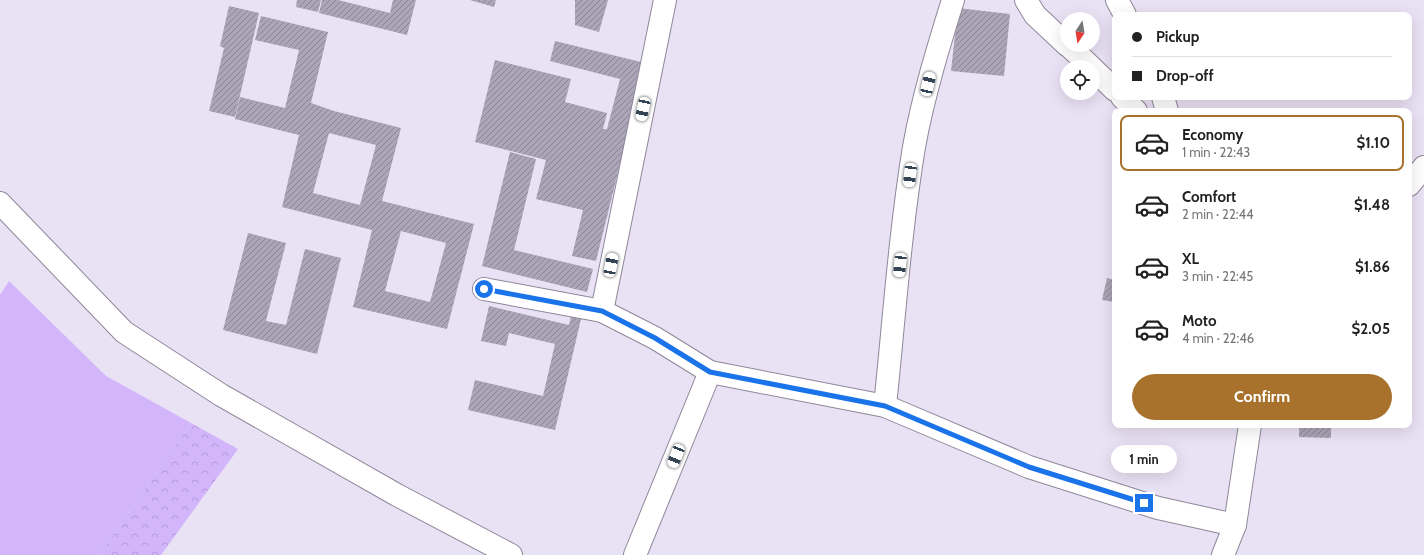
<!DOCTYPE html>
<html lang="en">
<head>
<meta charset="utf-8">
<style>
  :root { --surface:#fff; --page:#f2f2f2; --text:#222; --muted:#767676; --line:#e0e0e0; --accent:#a8722d }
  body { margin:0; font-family:Cabin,sans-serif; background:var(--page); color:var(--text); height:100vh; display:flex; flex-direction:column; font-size:15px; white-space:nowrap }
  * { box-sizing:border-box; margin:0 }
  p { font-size:13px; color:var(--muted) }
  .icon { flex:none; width:22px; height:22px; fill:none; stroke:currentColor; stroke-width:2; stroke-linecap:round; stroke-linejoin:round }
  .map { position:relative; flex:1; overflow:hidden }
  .details { position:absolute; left:1112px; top:108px; width:300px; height:320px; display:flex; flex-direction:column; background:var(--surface); border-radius:8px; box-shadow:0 4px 16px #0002 }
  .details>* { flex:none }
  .top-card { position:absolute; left:1112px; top:12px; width:300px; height:88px; border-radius:8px; box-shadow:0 4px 16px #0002; display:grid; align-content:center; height:88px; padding:0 20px; background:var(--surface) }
  .needle { width:26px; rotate:192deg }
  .fabs { position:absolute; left:1060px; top:12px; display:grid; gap:8px }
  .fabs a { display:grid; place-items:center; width:40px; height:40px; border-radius:50%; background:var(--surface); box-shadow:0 4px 16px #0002; font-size:20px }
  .end { position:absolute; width:18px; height:18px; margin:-9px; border:5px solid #1a73e8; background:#fff; box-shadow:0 0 0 2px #fff }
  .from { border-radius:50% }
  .bubble { position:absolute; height:28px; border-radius:14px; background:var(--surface); box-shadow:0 4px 16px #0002; font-size:13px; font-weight:700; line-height:28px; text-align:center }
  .car { position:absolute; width:12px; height:24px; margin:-12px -6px; border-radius:5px; box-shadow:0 0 3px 1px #0007; background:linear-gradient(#fff 24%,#345 0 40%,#fff 0 76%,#345 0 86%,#fff 0) }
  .top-card b { display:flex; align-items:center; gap:14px; height:38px; font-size:15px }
  .top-card b+b { border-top:1px solid var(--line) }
  .top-card i { width:10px; height:10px; background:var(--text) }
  ul { padding:7px 0 0; list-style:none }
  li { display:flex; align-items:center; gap:12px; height:56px; margin:0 8px 6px; padding:0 12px; border:2px solid transparent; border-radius:8px }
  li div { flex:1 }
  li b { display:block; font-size:15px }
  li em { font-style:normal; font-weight:700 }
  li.on { border-color:var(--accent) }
  li>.icon { width:36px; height:36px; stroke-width:1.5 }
  .primary-button { display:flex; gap:8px; margin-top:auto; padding:8px 20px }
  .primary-button a { flex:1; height:46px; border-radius:24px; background:var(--accent); color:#fff; font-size:16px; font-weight:700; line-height:46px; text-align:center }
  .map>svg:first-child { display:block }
  .green { fill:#d3b5fb }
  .forest { fill:url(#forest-crowns) }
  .building { fill:url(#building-hatch); fill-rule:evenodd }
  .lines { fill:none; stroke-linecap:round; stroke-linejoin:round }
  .minor-casing { stroke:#8e8799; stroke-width:24 }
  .tertiary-casing { stroke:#8e8799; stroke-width:24 }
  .minor { stroke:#fff; stroke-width:22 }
  .tertiary { stroke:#fff; stroke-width:22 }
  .route { stroke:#1a73e8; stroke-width:5 }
</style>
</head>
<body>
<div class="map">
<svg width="1424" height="555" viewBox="0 0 1424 555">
  <defs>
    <pattern id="forest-crowns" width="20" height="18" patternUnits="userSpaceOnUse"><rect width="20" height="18" fill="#d3b5fb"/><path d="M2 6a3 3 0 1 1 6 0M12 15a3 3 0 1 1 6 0" fill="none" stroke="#b59bd7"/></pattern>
    <pattern id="building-hatch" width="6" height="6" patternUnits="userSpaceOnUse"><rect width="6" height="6" fill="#aca5b7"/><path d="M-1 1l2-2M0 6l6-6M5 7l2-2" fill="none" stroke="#8b8694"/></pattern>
  </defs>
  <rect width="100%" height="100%" fill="#e9e1f4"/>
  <!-- green -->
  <polygon class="green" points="9,281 106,376 191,423 99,555 0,555 0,295"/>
  <!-- forest -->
  <polygon class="forest" points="191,423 238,449 161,555 99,555"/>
  <!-- building -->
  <g class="building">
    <polygon points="297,0 321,0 318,12 296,7"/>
    <polygon points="322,0 338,0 390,13 393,0 416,0 407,35 319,13"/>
    <polygon points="470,0 496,0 494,7"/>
    <polygon points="575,0 608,0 599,32 575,25"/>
    <polygon points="229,6 259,13 235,117 209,111 224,48 220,46"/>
    <polygon points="958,8 1010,14 1004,76 951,71"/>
    <path d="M261,16L328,32L311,103L334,111L401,128L382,201L474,224L447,329L353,307L372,230L282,207L299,135L235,119L240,97L285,108L299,50L255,40ZM329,133L376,145L360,205L313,193ZM401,231L446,243L430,302L385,291Z"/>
    <polygon points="555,41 645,63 596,261 572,256 583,210 536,199 546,160 475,142 495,60 571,79 565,102 607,113 603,129 607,129 620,79 550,61"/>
    <polygon points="510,152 536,159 514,250 593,269 587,292 482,266"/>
    <polygon points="248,233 286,243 266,321 286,325 305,249 341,258 317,354 223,330"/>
    <polygon points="1107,278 1115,280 1115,302 1102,300"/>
    <polygon points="489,306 569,325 571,316 581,319 555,430 468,410 475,380 543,396 555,344 509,333 506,346 481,341"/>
    <polygon points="1299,425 1331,425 1331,438 1299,437"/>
  </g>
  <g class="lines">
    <!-- minor casing -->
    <g class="minor-casing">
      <g id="minor">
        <polyline points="665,0 602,311 655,338 710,372"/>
        <polyline points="1026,0 1035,15 1067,45"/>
        <polyline points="1117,0 1125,15"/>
        <polyline points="1068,45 1091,67"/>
        <polyline points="1093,69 1115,90"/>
        <polyline points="1122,97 1136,111"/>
        <polyline points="1163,97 1167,111"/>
        <polyline points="1409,185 1424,167"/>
        <polyline points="484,289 602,311"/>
        <path d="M885,406C894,320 900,232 914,147C923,97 938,48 953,0"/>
        <polyline points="635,555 710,372 885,406 1029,467 1158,508 1235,525"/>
        <polyline points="1223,555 1235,525 1250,425"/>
      </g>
    </g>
    <!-- tertiary casing -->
    <g class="tertiary-casing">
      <polyline id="tertiary" points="0,203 124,332 221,395 397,495 511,555"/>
    </g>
    <!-- minor -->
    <use href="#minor" class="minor"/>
    <!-- tertiary -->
    <use href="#tertiary" class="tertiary"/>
  </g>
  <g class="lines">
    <!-- route -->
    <polyline class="route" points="484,289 602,311 655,338 710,372 885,406 1029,467 1144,503"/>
  </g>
</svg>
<div class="fabs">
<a><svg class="needle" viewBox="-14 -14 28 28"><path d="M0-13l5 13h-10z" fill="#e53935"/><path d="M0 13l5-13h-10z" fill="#767676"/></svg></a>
<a><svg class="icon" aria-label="locate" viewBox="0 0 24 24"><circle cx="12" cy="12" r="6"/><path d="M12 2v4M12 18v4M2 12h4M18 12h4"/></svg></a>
</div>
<i class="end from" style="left:484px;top:289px"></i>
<i class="end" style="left:1144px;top:503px"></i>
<div class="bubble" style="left:1111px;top:445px;width:66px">1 min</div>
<i class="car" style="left:928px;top:84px;rotate:13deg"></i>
<i class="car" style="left:643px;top:109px;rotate:192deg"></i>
<i class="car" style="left:910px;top:175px;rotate:187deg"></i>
<i class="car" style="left:611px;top:265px;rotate:11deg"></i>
<i class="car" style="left:900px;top:265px;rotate:186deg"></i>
<i class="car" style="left:676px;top:456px;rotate:202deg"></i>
<div class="top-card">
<b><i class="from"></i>Pickup</b>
<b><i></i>Drop-off</b>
</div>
<section class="details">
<ul>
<li class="on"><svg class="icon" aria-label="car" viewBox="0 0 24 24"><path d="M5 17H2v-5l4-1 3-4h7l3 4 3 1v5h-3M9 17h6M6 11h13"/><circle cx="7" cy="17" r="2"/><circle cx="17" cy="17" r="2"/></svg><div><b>Economy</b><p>1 min · 22:43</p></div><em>$1.10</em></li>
<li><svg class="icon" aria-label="car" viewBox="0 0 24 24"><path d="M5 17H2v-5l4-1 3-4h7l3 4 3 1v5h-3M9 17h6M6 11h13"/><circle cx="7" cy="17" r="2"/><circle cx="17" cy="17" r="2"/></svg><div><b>Comfort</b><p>2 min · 22:44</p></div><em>$1.48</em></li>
<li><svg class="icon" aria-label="car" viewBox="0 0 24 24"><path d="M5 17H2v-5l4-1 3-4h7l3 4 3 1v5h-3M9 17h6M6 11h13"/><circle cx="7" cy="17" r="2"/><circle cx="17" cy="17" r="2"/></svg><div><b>XL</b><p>3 min · 22:45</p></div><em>$1.86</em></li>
<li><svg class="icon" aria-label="car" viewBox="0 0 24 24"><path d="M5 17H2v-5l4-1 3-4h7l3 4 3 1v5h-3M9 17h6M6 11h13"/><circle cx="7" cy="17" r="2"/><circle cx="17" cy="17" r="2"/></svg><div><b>Moto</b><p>4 min · 22:46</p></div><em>$2.05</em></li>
</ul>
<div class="primary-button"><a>Confirm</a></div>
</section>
</div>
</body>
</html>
